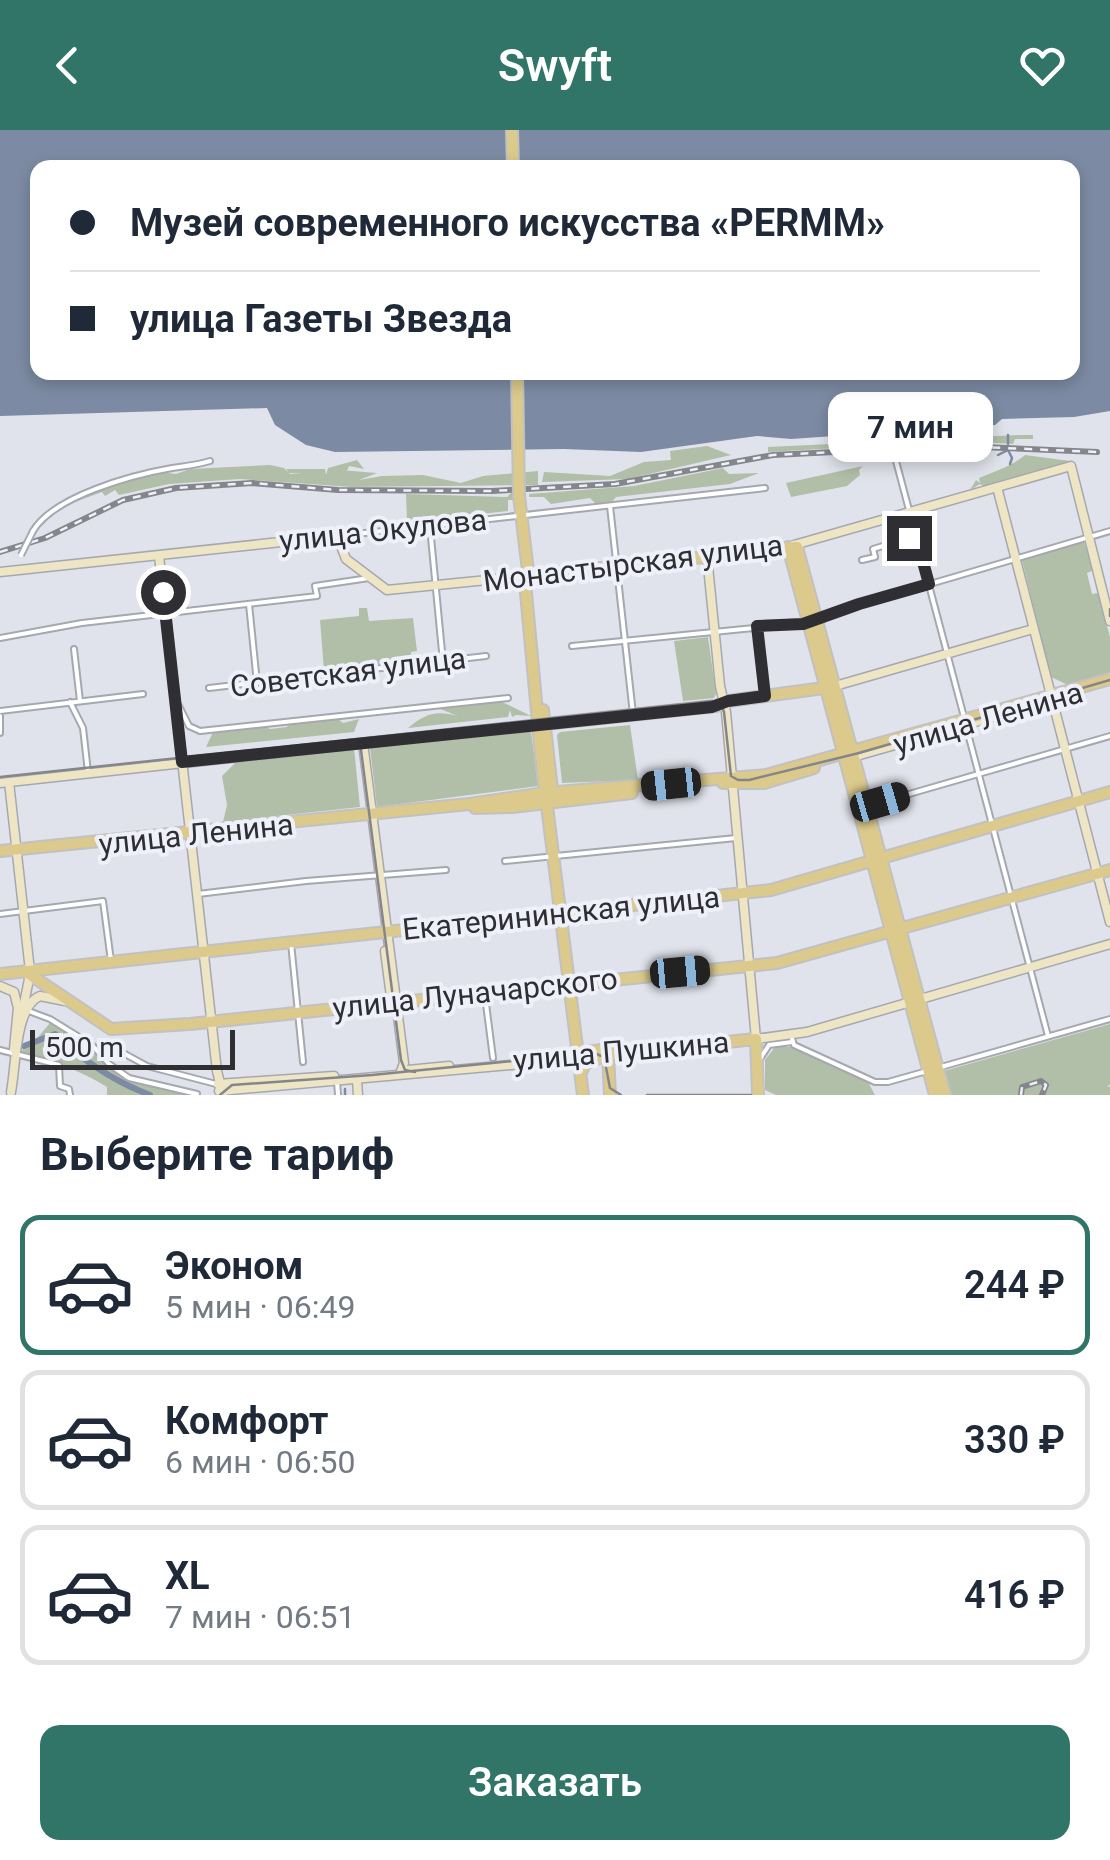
<!DOCTYPE html>
<html lang="ru">
<head>
<meta charset="utf-8">
<style>
  :root { --surface:#fff; --page:#f2f2f3; --text:#1f2937; --muted:#747a83; --line:#e0e1e3; --accent:#317569 }
  body { margin:0; font-family:Roboto,sans-serif; background:var(--page); color:var(--text); height:100vh; display:flex; flex-direction:column; font-size:38px; white-space:nowrap }
  * { box-sizing:border-box; margin:0 }
  p { font-size:32px; color:var(--muted) }
  .icon { flex:none; width:55px; height:55px; fill:none; stroke:currentColor; stroke-width:2; stroke-linecap:round; stroke-linejoin:round }
  .map { position:relative; height:965px; overflow:hidden }
  .details { display:flex; flex-direction:column; background:var(--surface); flex:1 }
  .details>* { flex:none }
  .guide { position:absolute; left:30px; top:30px; width:1050px; height:220px; border-radius:20px; box-shadow:0 5px 15px #0003; display:grid; align-content:center; height:220px; padding:0 40px; background:var(--surface) }
  .scale { position:absolute; left:30px; bottom:25px; width:205px; box-sizing:border-box; padding-left:10px; border:5px solid #2f2f33; border-top:0; font-size:28px; line-height:35px; white-space:nowrap; color:#2f2f33; -webkit-text-stroke:8px #eef0fa; paint-order:stroke }
  .end { position:absolute; width:45px; height:45px; margin:-22px; border:12px solid #2f2f33; background:#fff; box-shadow:0 0 0 5px #fff }
  .from { border-radius:50% }
  .bubble { position:absolute; height:70px; border-radius:20px; background:var(--surface); box-shadow:0 5px 15px #0003; font-size:32px; font-weight:600; line-height:70px; text-align:center }
  .car { position:absolute; width:30px; height:60px; margin:-30px -15px; border-radius:12px; box-shadow:0 0 8px 2px #0007; background:linear-gradient(#222 24%,#8ab4d8 0 40%,#222 0 76%,#8ab4d8 0 86%,#222 0) }
  .guide b { display:flex; align-items:center; gap:35px; height:95px; font-size:38px }
  .guide b+b { border-top:2px solid var(--line) }
  .guide i { width:25px; height:25px; background:var(--text) }
  ul { padding:0; list-style:none }
  li { display:flex; align-items:center; gap:30px; height:140px; margin:0 20px 15px; padding:0 20px; border:5px solid var(--line); border-radius:20px }
  li div { flex:1 }
  li b { display:block; font-size:38px }
  li em { font-style:normal; font-weight:600 }
  li.active { border-color:var(--accent) }
  li>.icon { width:90px; height:90px; stroke-width:1.5 }
  h2 { padding:0 40px; font-size:45px; line-height:120px }
  .action { display:flex; gap:20px; margin-top:auto; padding:20px 40px }
  .action a { flex:1; height:115px; border-radius:20px; background:var(--accent); color:#fff; font-size:40px; font-weight:600; line-height:115px; text-align:center }
  header { display:flex; justify-content:space-between; align-items:center; height:130px; padding:0 40px; background:var(--accent); color:#fff; font-size:45px; font-weight:600 }
  .map>svg:first-child { display:block }
  .green { fill:#b1bfa8 }
  .water { fill:#7c8ba3; fill-rule:evenodd }
  .lines { fill:none; stroke-linecap:round; stroke-linejoin:round }
  .stream { stroke:#7c8ba3; stroke-width:2.5 }
  .river { stroke:#7c8ba3; stroke-width:6 }
  .street-casing { stroke:#a6a8b1; stroke-width:8 }
  .secondary-casing { stroke:#a6a8b1; stroke-width:11 }
  .primary-casing { stroke:#c1c1c2; stroke-width:14 }
  .street { stroke:#fff; stroke-width:4 }
  .secondary { stroke:#eee5c5; stroke-width:8 }
  .primary { stroke:#dcca8c; stroke-width:10 }
  .tram { stroke:#85868c; stroke-width:2.5 }
  .rail-casing { stroke:#85868c; stroke-width:6 }
  .rail { stroke:#eef0fa; stroke-width:2.5; stroke-dasharray:8; stroke-linecap:butt }
  .street-bridge-casing { stroke:#a6a8b1; stroke-width:8; stroke-linecap:butt }
  .primary-bridge-casing { stroke:#c1c1c2; stroke-width:14; stroke-linecap:butt }
  .street-bridge { stroke:#fff; stroke-width:4 }
  .primary-bridge { stroke:#dcca8c; stroke-width:10 }
  .route { stroke:#2f2f33; stroke-width:12 }
  .labels { text-anchor:middle; dominant-baseline:central; stroke-width:8; stroke-linejoin:round; paint-order:stroke }
  .street-label { font-size:30px; fill:#2f2f33; stroke:#eef0fa }
</style>
</head>
<body>
<header><svg class="icon" aria-label="back" viewBox="0 0 24 24"><path d="M15 5l-7 7 7 7"/></svg>Swyft<svg class="icon" aria-label="heart" viewBox="0 0 24 24"><path d="M12 20l-8-8c-3-5 5-10 8-4 3-6 11-1 8 4z"/></svg></header>
<div class="map">
<svg width="1110" height="965" viewBox="0 0 1110 965">
  <rect width="100%" height="100%" fill="#e1e3ec"/>
  <!-- green -->
  <g class="green">
    <polygon points="1020,305 1033,305 1033,309 1015,309 1013,314 962,311 768,322 768,317"/>
    <polygon points="707,316 731,325 628,349 542,352 544,342 610,346 644,332 671,330 670,321"/>
    <path d="M1025,325L1070,331L983,356L980,354L970,360L976,350L980,353L979,348C995,341 1012,336 1025,325Z"/>
    <polygon points="357,330 364,339 349,336 347,341 328,339 377,343 359,350 382,346 423,345 461,353 483,346 538,341 538,355 351,357 240,349 169,354 119,365 115,360 105,366 102,362 64,376 112,356 161,342 176,344 190,339 270,335 284,338 290,344 303,344 289,343 286,339 325,339 326,345 328,338"/>
    <polygon points="863,336 859,340 860,345 847,356 791,367 786,353"/>
    <polygon points="723,338 729,344 759,343 730,354 616,367 610,374 596,374 590,368 551,374 544,367 529,367 529,364 634,356"/>
    <polygon points="512,362 514,370 508,370 508,381 407,392 406,364 507,367"/>
    <polygon points="1084,412 1094,440 1087,443 1092,464 1098,463 1110,507 1110,544 1070,556 1051,547 1022,430"/>
    <polygon points="359,478 367,478 369,491 413,488 417,521 411,522 412,531 324,541 320,490 359,486"/>
    <polygon points="708,507 716,564 714,568 683,571 674,511"/>
    <path d="M498,570L531,586L516,585L512,587L510,580L508,587L408,598C425,584 435,580 458,586L440,579Z"/>
    <polygon points="337,588 343,593 359,589 354,602 206,617 214,600 263,595 270,599 287,597 291,592"/>
    <polygon points="630,595 638,650 562,653 557,605 560,602"/>
    <polygon points="531,601 538,656 377,677 370,618"/>
    <polygon points="354,618 360,677 223,692 227,675 222,646 236,632"/>
    <path d="M50,893L94,919L129,949L196,965H107V957C80,940 53,931 22,924L23,916L33,913Z"/>
    <polygon points="1110,894 1110,955 1107,956 1110,957 1110,965 951,965 944,941"/>
    <polygon points="775,917 791,917 845,941 868,952 875,965 776,965 765,960 765,930"/>
  </g>
  <!-- water -->
  <path class="water" d="M0,0H1110V281L1074,287L1002,289L995,295L791,309L757,306L641,322L564,319L335,322L306,315L275,295L267,278L0,286ZM38,38H1072V242H38Z"/>
  <g class="lines">
    <!-- stream -->
    <g class="stream">
      <polyline points="1008,305 1008,314"/>
      <polyline points="998,325 1008,320 1012,328 1010,334"/>
      <polyline points="56,911 57,908"/>
      <polyline points="345,959 345,965"/>
    </g>
    <!-- river -->
    <path class="river" d="M24,916L55,904C82,930 113,951 150,965"/>
    <!-- street casing -->
    <g class="street-casing">
      <g id="street">
        <polyline points="896,331 964,587"/>
        <polyline points="610,376 633,584"/>
        <polyline points="430,397 443,532"/>
        <path d="M33,401C54,366 132,345 172,338C185,336 197,335 210,331"/>
        <polyline points="338,406 765,358"/>
        <polyline points="862,430 875,427 873,419 916,406"/>
        <polyline points="249,474 257,553"/>
        <polyline points="818,487 1110,401"/>
        <polyline points="757,496 765,566"/>
        <polyline points="0,508 82,493 317,466 315,456 369,448"/>
        <polyline points="572,516 805,493"/>
        <polyline points="74,519 80,571"/>
        <polyline points="209,558 486,526"/>
        <polyline points="70,572 83,598 88,642"/>
        <polyline points="179,576 189,596 200,601 508,568"/>
        <polyline points="0,581 143,564"/>
        <polyline points="0,586 0,603"/>
        <polyline points="966,596 1048,906"/>
        <polyline points="871,675 1110,606"/>
        <polyline points="505,731 736,708"/>
        <polyline points="198,764 306,751 446,740"/>
        <polyline points="0,784 103,771 111,831"/>
        <polyline points="291,813 303,932"/>
        <polyline points="485,866 493,928"/>
        <polyline points="26,880 50,889 92,915 109,934 129,948 197,964"/>
        <polyline points="791,905 794,915 875,952 888,952 927,941"/>
        <polyline points="0,920 59,935 60,956 69,959 70,965"/>
        <polyline points="125,924 147,936 216,954"/>
        <polyline points="760,929 769,915 792,912"/>
        <polyline points="941,937 1110,889"/>
        <polyline points="337,951 338,965"/>
      </g>
    </g>
    <!-- secondary casing -->
    <g class="secondary-casing">
      <g id="secondary">
        <polyline points="997,357 1110,792"/>
        <polyline points="794,415 1071,336 1110,491"/>
        <polyline points="159,426 217,941 223,965"/>
        <polyline points="707,426 720,556 726,582 756,909 807,902 1110,814"/>
        <polyline points="0,442 337,406 346,429 387,460 527,446"/>
        <polyline points="835,556 1033,499"/>
        <polyline points="363,613 404,933 400,944"/>
        <polyline points="853,627 1024,578"/>
        <polyline points="9,652 30,841"/>
        <polyline points="0,653 542,594"/>
        <polyline points="385,821 391,867"/>
        <polyline points="0,856 14,862 18,878 14,919"/>
        <polyline points="23,879 30,844"/>
        <polyline points="542,927 577,923"/>
        <polyline points="408,940 449,936"/>
        <polyline points="357,950 358,965"/>
        <polyline points="218,954 334,946"/>
        <polyline points="219,961 578,929"/>
        <path d="M11,962C16,937 15,876 40,866L65,871"/>
      </g>
    </g>
    <!-- primary casing -->
    <g class="primary-casing">
      <g id="primary">
        <polyline points="512,0 513,38"/>
        <polyline points="519,366 529,449"/>
        <polyline points="788,417 935,965"/>
        <polyline points="527,446 797,417 945,965"/>
        <polyline points="527,446 525,452 542,636 583,965"/>
        <polyline points="543,580 553,668"/>
        <polyline points="545,594 716,576 728,571 831,557"/>
        <polyline points="723,653 764,653 814,638"/>
        <polyline points="475,678 512,677 632,663"/>
        <polyline points="0,721 469,674 545,663 766,645 1110,549"/>
        <polyline points="26,842 111,899 190,894 777,833 1110,740"/>
        <polyline points="0,844 771,760 1110,662"/>
        <polyline points="577,923 602,920 608,924 756,909 758,965"/>
        <polyline points="608,924 610,965"/>
        <polyline points="581,942 585,934 608,924"/>
      </g>
    </g>
    <!-- street -->
    <use href="#street" class="street"/>
    <!-- secondary -->
    <use href="#secondary" class="secondary"/>
    <!-- primary -->
    <use href="#primary" class="primary"/>
    <!-- tram -->
    <g class="tram">
      <polyline points="1110,479 1110,486"/>
      <polyline points="371,607 363,612 361,620 401,930 405,940 415,942"/>
      <polyline points="0,647 712,571 721,574 724,582 731,646 738,650 749,650 859,623 1110,550"/>
      <polyline points="220,965 232,955 372,945 594,923 604,927 610,958 621,965"/>
      <polyline points="647,965 751,965"/>
    </g>
    <!-- rail casing -->
    <g class="rail-casing">
      <g id="rail">
        <polyline points="0,422 45,408 123,370 176,358 252,353 338,360 492,361 615,354 773,325 958,316 1097,322"/>
        <polyline points="1021,965 1022,957 1041,951 1046,955 1042,965"/>
      </g>
    </g>
    <!-- rail -->
    <use href="#rail" class="rail"/>
    <!-- street-bridge casing -->
    <g class="street-bridge-casing">
      <polyline id="street-bridge" points="21,425 33,401"/>
    </g>
    <!-- primary-bridge casing -->
    <g class="primary-bridge-casing">
      <polyline id="primary-bridge" points="517,242 519,366"/>
    </g>
    <!-- street-bridge -->
    <use href="#street-bridge" class="street-bridge"/>
    <!-- primary-bridge -->
    <use href="#primary-bridge" class="primary-bridge"/>
  </g>
  <g class="lines">
    <!-- route -->
    <polyline class="route" points="163,462 182,632 712,577 728,571 765,566 757,496 803,494 859,474 929,454 916,406 909,408"/>
  </g>
  <g class="labels">
    <!-- street labels -->
    <g class="street-label">
      <text transform="translate(383 400) rotate(-6)">улица Окулова</text>
      <text transform="translate(633 433) rotate(-7)">Монастырская улица</text>
      <text transform="translate(348 542) rotate(-7)">Советская улица</text>
      <text transform="translate(988 588) rotate(-16)">улица Ленина</text>
      <text transform="translate(196 704) rotate(-6)">улица Ленина</text>
      <text transform="translate(561 783) rotate(-6)">Екатерининская улица</text>
      <text transform="translate(475 863) rotate(-6)">улица Луначарского</text>
      <text transform="translate(621 921) rotate(-5)">улица Пушкина</text>
    </g>
  </g>
</svg>
<div class="scale">500 m</div>
<i class="end from" style="left:163px;top:462px"></i>
<i class="end" style="left:909px;top:408px"></i>
<div class="bubble" style="left:828px;top:262px;width:165px">7 мин</div>
<i class="car" style="left:671px;top:654px;rotate:264deg"></i>
<i class="car" style="left:880px;top:672px;rotate:74deg"></i>
<i class="car" style="left:680px;top:842px;rotate:85deg"></i>
<div class="guide">
<b><i class="from"></i>Музей современного искусства «PERMM»</b>
<b><i></i>улица Газеты Звезда</b>
</div>
</div>
<section class="details">
<h2>Выберите тариф</h2>
<ul>
<li class="active"><svg class="icon" aria-label="car" viewBox="0 0 24 24"><path d="M5 17H2v-5l4-1 3-4h7l3 4 3 1v5h-3M9 17h6M6 11h13"/><circle cx="7" cy="17" r="2"/><circle cx="17" cy="17" r="2"/></svg><div><b>Эконом</b><p>5 мин · 06:49</p></div><em>244 ₽</em></li>
<li><svg class="icon" aria-label="car" viewBox="0 0 24 24"><path d="M5 17H2v-5l4-1 3-4h7l3 4 3 1v5h-3M9 17h6M6 11h13"/><circle cx="7" cy="17" r="2"/><circle cx="17" cy="17" r="2"/></svg><div><b>Комфорт</b><p>6 мин · 06:50</p></div><em>330 ₽</em></li>
<li><svg class="icon" aria-label="car" viewBox="0 0 24 24"><path d="M5 17H2v-5l4-1 3-4h7l3 4 3 1v5h-3M9 17h6M6 11h13"/><circle cx="7" cy="17" r="2"/><circle cx="17" cy="17" r="2"/></svg><div><b>XL</b><p>7 мин · 06:51</p></div><em>416 ₽</em></li>
</ul>
<div class="action"><a>Заказать</a></div>
</section>
</body>
</html>
